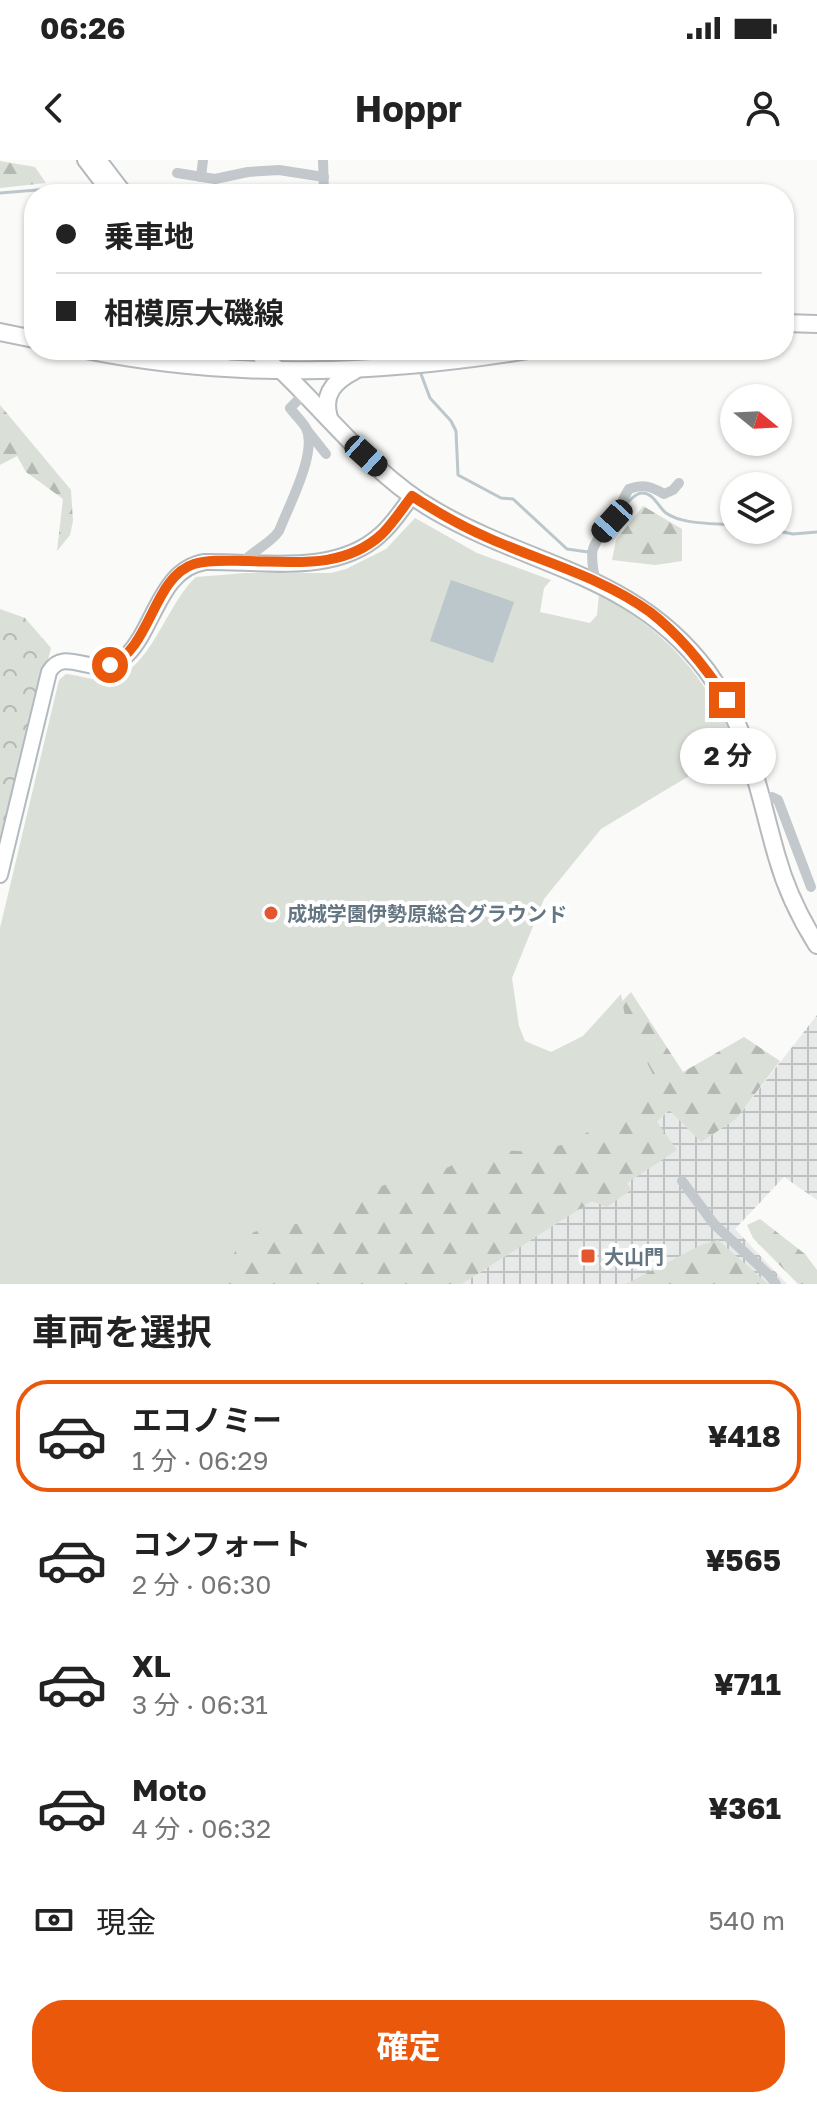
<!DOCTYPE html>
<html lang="ja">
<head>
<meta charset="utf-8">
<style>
  :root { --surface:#fff; --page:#f6f6f6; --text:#222; --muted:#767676; --line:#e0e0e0; --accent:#ea580c }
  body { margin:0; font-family:"Golos Text","Noto Sans JP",sans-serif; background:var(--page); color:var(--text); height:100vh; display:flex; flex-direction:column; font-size:30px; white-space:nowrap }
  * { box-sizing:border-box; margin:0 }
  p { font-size:26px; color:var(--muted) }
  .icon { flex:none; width:44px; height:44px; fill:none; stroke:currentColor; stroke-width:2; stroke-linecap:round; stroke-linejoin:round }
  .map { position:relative; height:1124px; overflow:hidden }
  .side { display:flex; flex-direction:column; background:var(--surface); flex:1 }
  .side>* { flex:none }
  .banner { position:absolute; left:24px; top:24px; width:770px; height:176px; border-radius:32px; box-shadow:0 2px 6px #0004; display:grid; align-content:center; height:176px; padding:0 32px; background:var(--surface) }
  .needle { width:52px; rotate:108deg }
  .controls { position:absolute; left:720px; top:224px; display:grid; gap:16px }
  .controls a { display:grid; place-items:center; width:72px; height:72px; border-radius:50%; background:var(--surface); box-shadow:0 2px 6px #0004; font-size:40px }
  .end { position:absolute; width:36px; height:36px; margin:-18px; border:10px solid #ea580c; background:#fff; box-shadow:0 0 0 4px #fff }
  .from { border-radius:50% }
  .bubble { position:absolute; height:56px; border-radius:28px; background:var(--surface); box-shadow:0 2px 6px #0004; font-size:26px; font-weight:700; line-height:56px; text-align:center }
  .car { position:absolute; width:24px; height:48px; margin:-24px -12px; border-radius:10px; box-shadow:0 0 6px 2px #0007; background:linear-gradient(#222 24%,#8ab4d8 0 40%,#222 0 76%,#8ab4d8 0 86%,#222 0) }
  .banner b { display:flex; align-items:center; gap:28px; height:76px; font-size:30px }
  .banner b+b { border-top:2px solid var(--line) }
  .banner i { width:20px; height:20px; background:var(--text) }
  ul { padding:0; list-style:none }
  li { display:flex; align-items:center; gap:24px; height:112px; margin:0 16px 12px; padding:0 16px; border:4px solid transparent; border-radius:32px }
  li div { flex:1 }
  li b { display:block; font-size:30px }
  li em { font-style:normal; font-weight:700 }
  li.active { border-color:var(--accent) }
  li>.icon { width:72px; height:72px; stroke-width:1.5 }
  h2 { padding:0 32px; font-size:36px; line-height:96px }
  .pay { display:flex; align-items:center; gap:20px; height:88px; padding:0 32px; font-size:30px }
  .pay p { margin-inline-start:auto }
  .primary-button { display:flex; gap:16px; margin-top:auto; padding:16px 32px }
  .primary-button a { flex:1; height:92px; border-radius:32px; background:var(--accent); color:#fff; font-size:32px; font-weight:700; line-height:92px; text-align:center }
  .status { display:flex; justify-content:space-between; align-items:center; height:56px; padding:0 40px; background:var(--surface); direction:ltr }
  .status svg { height:22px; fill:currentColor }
  header { display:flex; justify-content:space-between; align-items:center; height:104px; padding:0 32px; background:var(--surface); font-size:36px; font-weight:700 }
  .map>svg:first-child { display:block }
  .industrial { fill:url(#industrial-grid) }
  .forest { fill:url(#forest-firs) }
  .park { fill:url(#park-crowns) }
  .pitch { fill:#dadfd7 }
  .water { fill:#bbc7cb }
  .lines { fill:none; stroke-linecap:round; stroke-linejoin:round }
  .stream { stroke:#bbc7cb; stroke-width:3 }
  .secondary-casing { stroke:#b3babf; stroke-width:18 }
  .primary-casing { stroke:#b5babe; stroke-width:20 }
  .street { stroke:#c3c8cc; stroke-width:10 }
  .secondary { stroke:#fff; stroke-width:14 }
  .primary { stroke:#fff; stroke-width:16 }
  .route { stroke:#ea580c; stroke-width:10 }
  .poi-dot { fill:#e4572e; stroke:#fff; stroke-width:3 }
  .labels { text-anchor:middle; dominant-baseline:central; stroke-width:8; stroke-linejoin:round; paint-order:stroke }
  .poi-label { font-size:20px; font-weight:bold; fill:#657683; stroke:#fff; text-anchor:start }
</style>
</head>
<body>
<div class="status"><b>06:26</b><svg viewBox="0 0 49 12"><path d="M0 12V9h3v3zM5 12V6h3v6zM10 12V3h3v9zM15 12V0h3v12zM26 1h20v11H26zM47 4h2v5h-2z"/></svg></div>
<header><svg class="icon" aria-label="back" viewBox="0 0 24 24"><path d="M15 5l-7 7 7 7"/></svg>Hoppr<svg class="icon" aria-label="person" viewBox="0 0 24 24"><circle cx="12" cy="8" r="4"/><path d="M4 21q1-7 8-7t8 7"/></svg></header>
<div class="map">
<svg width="817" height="1124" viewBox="0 0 817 1124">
  <defs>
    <pattern id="industrial-grid" width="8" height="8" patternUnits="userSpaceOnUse" patternTransform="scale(2)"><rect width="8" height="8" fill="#e8e9e9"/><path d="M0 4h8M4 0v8" fill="none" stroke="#c0c1c2"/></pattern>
    <pattern id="forest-firs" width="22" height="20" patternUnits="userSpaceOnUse" patternTransform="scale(2)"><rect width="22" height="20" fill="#dadfd7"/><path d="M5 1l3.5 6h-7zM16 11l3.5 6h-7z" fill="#b4b9b4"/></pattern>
    <pattern id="park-crowns" width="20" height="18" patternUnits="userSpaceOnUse" patternTransform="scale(2)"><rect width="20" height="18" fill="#dadfd7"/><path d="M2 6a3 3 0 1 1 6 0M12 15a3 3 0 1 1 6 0" fill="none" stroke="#b4b9b4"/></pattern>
  </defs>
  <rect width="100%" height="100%" fill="#fafaf8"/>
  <!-- industrial -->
  <polygon class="industrial" points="817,855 817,1040 784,1017 735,1069 787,1124 462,1124 592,1040 630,1030 626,1023 657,962 670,949 736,959"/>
  <!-- forest -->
  <g class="forest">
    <polygon points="0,1 35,7 46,23 0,28"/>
    <polygon points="0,245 71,330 73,361 70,375 57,391 63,339 26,312 17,296 0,305"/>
    <polygon points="643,346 682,369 682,401 655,405 612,400 616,380"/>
    <polygon points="631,832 683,912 744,877 780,901 736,959 701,982 669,950 657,962 677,990 627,1023 631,1030 607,1047 592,1041 462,1124 0,1124 0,1078 497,877 557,909"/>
    <polygon points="760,1059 805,1094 817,1110 817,1124 798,1124 753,1078 747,1065"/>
    <polygon points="718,1080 768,1124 626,1124 701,1085"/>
  </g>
  <!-- park -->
  <polygon class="park" points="0,449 25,458 51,488 0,692"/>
  <!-- pitch -->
  <path class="pitch" d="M415,358L477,393L551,420L544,428L540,452L590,463L597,455L599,434C667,472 706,516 737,587L601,669L544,739L512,818L519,866L525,881L551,892L583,876L621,834L626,862L659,926L627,951L568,983L537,992L499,990L459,1000L449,1007L398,1020L355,1036L337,1055L307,1063L278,1065L254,1072L238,1085L220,1124H0V768L59,520L66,514C81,515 94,522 109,519C150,513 166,444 196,417L246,413H331L346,409L386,389Z"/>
  <!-- water -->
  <polygon class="water" points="451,420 514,442 493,503 430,481"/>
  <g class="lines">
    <!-- stream -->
    <g class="stream">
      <polyline points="0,33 49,29 54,34"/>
      <polyline points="321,198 377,193"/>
      <polyline points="421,214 430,238 451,261 456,271 458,315 501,338 513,339 567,389 588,392"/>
      <path d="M627,343C631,339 636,333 642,333C654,333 658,347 666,353C683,365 714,363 734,365"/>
      <polyline points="772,370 793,374 817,372"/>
      <polyline points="606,376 618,360"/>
    </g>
    <!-- secondary casing -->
    <g class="secondary-casing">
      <g id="secondary">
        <polyline points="85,0 111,34"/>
        <polyline points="99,0 125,34"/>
        <polyline points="252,190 282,211"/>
        <polyline points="390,190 392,207"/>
        <polyline points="203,206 221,200 227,190"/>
        <path d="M0,715L49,512C66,483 97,525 127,495C155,467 160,409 205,402C261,401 335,416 380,375C393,364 402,349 412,336"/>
      </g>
    </g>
    <!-- primary casing -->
    <g class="primary-casing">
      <g id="primary">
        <polyline points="784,163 817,164"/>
        <polyline points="0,172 34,179"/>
        <path d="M86,190C234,220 381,214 529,190"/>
        <path d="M282,211C331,258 375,316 434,350C531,407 635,414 707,511C749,567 758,632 777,697C786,729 800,758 817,785"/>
        <path d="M329,258C322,235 334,221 354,211"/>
      </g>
    </g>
    <!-- street -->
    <g class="street">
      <polyline points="323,0 324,34"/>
      <polyline points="177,13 215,19 248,12 279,10 324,17"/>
      <polyline points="201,17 203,0"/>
      <polyline points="307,270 326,294"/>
      <path d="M244,401C255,389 270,384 279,371C288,347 318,292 306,268C302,261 295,255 290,248L305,233"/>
      <path d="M595,420C589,387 591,388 610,363C618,353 622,340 629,329C643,324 651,326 664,334L673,330L679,323"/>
      <polyline points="763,640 772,637 778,640 811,727"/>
      <polyline points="682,1021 714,1064 769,1115 776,1124"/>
    </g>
    <!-- secondary -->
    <use href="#secondary" class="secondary"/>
    <!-- primary -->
    <use href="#primary" class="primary"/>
  </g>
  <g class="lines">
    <!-- route -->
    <path class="route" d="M110,505C151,489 153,417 194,404C210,399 231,401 248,401C295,402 344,409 382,374C393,363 402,349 412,336C438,353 465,368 493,380C546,403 603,418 650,452C681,476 706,508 727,540"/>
  </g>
  <!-- markers -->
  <g class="poi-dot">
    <circle cx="271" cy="753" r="8"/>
    <rect x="580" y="1088" width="16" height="16" rx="4"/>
  </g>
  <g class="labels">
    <!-- poi labels -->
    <g class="poi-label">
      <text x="287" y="753">成城学園伊勢原総合グラウンド</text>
      <text x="604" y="1096">大山門</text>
    </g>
  </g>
</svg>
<div class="controls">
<a><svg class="needle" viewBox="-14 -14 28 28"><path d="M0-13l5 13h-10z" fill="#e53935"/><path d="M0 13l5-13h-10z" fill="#767676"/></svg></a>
<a><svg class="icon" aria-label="layers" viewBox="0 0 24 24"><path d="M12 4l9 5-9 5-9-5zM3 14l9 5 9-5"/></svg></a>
</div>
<i class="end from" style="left:110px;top:505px"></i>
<i class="end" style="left:727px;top:540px"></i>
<div class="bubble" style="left:680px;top:568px;width:96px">2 分</div>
<i class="car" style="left:366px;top:296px;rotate:132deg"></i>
<i class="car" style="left:612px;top:361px;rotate:222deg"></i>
<div class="banner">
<b><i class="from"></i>乗車地</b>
<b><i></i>相模原大磯線</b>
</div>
</div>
<section class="side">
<h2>車両を選択</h2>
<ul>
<li class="active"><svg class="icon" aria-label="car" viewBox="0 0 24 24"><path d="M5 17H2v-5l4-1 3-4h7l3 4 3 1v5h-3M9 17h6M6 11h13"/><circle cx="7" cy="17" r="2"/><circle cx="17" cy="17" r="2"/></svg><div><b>エコノミー</b><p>1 分 · 06:29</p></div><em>¥418</em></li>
<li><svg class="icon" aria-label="car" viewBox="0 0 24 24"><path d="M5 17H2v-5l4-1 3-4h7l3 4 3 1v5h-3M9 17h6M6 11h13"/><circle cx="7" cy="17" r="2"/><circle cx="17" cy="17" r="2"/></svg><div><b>コンフォート</b><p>2 分 · 06:30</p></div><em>¥565</em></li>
<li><svg class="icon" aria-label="car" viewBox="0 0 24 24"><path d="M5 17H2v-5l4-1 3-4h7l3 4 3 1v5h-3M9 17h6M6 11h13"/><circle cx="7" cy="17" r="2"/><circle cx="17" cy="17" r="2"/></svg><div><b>XL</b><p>3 分 · 06:31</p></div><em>¥711</em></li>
<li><svg class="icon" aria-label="car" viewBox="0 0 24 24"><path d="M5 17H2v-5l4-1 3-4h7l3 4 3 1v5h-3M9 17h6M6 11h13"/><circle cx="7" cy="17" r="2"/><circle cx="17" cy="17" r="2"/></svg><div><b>Moto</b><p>4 分 · 06:32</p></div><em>¥361</em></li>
</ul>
<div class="pay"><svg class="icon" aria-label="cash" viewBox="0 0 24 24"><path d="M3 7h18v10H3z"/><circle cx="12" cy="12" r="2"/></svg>現金<p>540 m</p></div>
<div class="primary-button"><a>確定</a></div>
</section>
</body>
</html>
